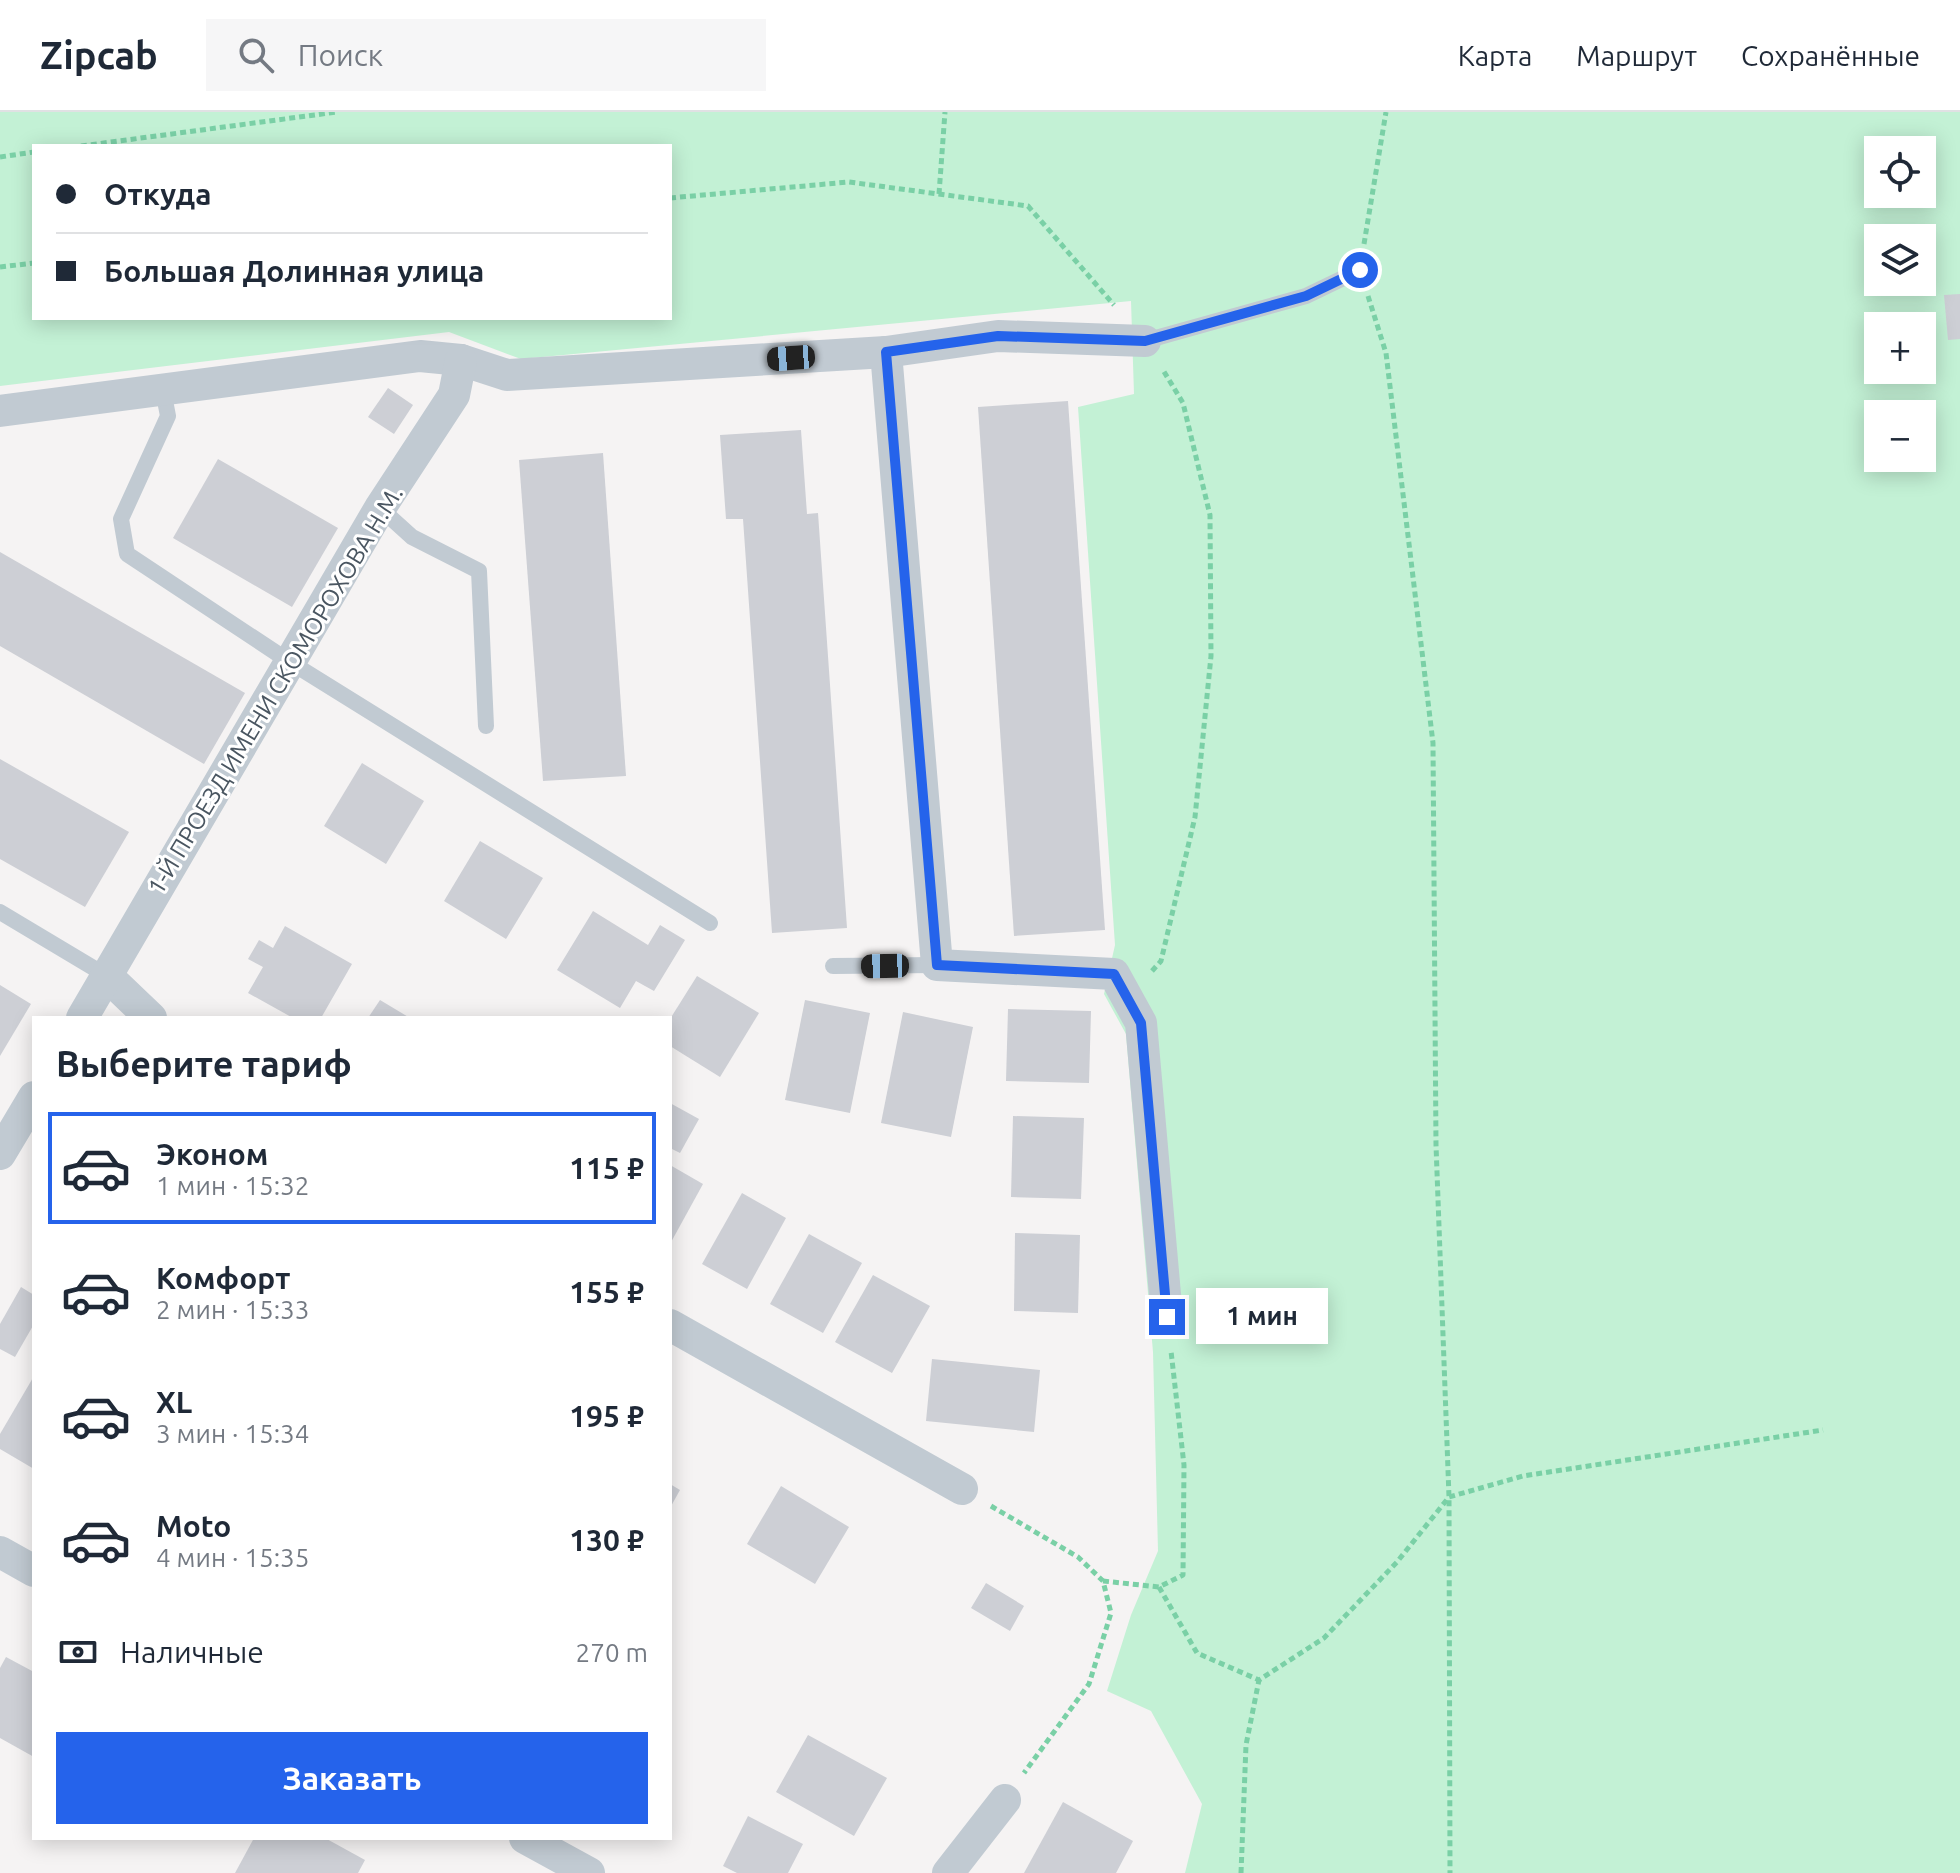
<!DOCTYPE html>
<html lang="ru">
<head>
<meta charset="utf-8">
<style>
  :root { --surface:#fff; --page:#f6f6f7; --text:#1f2937; --muted:#747a83; --line:#e0e1e3; --accent:#2563eb }
  body { margin:0; font-family:Ubuntu,sans-serif; background:var(--page); color:var(--text); height:100vh; display:flex; flex-direction:column; font-size:30px; white-space:nowrap }
  * { box-sizing:border-box; margin:0 }
  p { font-size:26px; color:var(--muted) }
  .icon { flex:none; width:44px; height:44px; fill:none; stroke:currentColor; stroke-width:2; stroke-linecap:round; stroke-linejoin:round }
  .map { position:relative; flex:1; overflow:hidden }
  .side { position:absolute; left:32px; top:904px; width:640px; height:824px; display:flex; flex-direction:column; background:var(--surface); border-radius:0px; box-shadow:0 4px 20px #0003 }
  .side>* { flex:none }
  .guide { position:absolute; left:32px; top:32px; width:640px; height:176px; border-radius:0px; box-shadow:0 4px 20px #0003; display:grid; align-content:center; height:176px; padding:0 24px; background:var(--surface) }
  .buttons { position:absolute; left:1864px; top:24px; display:grid; gap:16px }
  .buttons a { display:grid; place-items:center; width:72px; height:72px; border-radius:0px; background:var(--surface); box-shadow:0 4px 20px #0003; font-size:40px }
  .end { position:absolute; width:36px; height:36px; margin:-18px; border:10px solid #2563eb; background:#fff; box-shadow:0 0 0 4px #fff }
  .from { border-radius:50% }
  .bubble { position:absolute; height:56px; border-radius:0px; background:var(--surface); box-shadow:0 4px 20px #0003; font-size:26px; font-weight:600; line-height:56px; text-align:center }
  .car { position:absolute; width:24px; height:48px; margin:-24px -12px; border-radius:10px; box-shadow:0 0 6px 2px #0007; background:linear-gradient(#222 24%,#8ab4d8 0 40%,#222 0 76%,#8ab4d8 0 86%,#222 0) }
  .guide b { display:flex; align-items:center; gap:28px; height:76px; font-size:30px }
  .guide b+b { border-top:2px solid var(--line) }
  .guide i { width:20px; height:20px; background:var(--text) }
  ul { padding:0; list-style:none }
  li { display:flex; align-items:center; gap:24px; height:112px; margin:0 16px 12px; padding:0 8px; border:4px solid transparent; border-radius:0px }
  li div { flex:1 }
  li b { display:block; font-size:30px }
  li em { font-style:normal; font-weight:600 }
  li.selected { border-color:var(--accent) }
  li>.icon { width:72px; height:72px; stroke-width:1.5 }
  h2 { padding:0 24px; font-size:36px; line-height:96px }
  .pay { display:flex; align-items:center; gap:20px; height:88px; padding:0 24px; font-size:30px }
  .pay p { margin-inline-start:auto }
  .primary-button { display:flex; gap:16px; margin-top:auto; padding:16px 24px }
  .primary-button a { flex:1; height:92px; border-radius:0px; background:var(--accent); color:#fff; font-size:32px; font-weight:600; line-height:92px; text-align:center }
  header { display:flex; align-items:center; gap:48px; box-sizing:border-box; height:112px; padding:0 40px; background:var(--surface); border-bottom:2px solid var(--line) }
  header strong { font-size:38px }
  nav { display:flex; gap:44px; margin-inline-start:auto; font-size:28px }
  .search { width:560px; height:72px; background:var(--page); display:flex; align-items:center; gap:20px; box-sizing:border-box; padding:0 28px; border-radius:0px; color:var(--muted); font-size:30px }
  .map>svg:first-child { display:block }
  .green { fill:#c3f1d5; fill-rule:evenodd }
  .building { fill:#cdcfd5 }
  .lines { fill:none; stroke-linecap:round; stroke-linejoin:round }
  .path { stroke:#7ad0a6; stroke-width:5; stroke-dasharray:6 4; stroke-linecap:butt }
  .lane { stroke:#c1cad2; stroke-width:16 }
  .street { stroke:#c1cad2; stroke-width:32 }
  .route { stroke:#2563eb; stroke-width:10 }
  .labels { text-anchor:middle; dominant-baseline:central; stroke-width:6; stroke-linejoin:round; paint-order:stroke }
  .street-label { font-size:24px; fill:#4a5661; stroke:#fff }
</style>
</head>
<body>
<header>
<strong>Zipcab</strong>
<div class="search"><svg class="icon" aria-label="search" viewBox="0 0 24 24"><circle cx="10" cy="10" r="6"/><path d="M15 15l6 6"/></svg>Поиск</div>
<nav><a>Карта</a><a>Маршрут</a><a>Сохранённые</a></nav>
</header>
<div class="map">
<svg width="1960" height="1761" viewBox="0 0 1960 1761">
  <rect width="100%" height="100%" fill="#f5f3f3"/>
  <!-- green -->
  <path class="green" d="M0,0H1960V1761H1185L1202,1692L1151,1599L1107,1579L1131,1503L1158,1439L1153,1240L1126,922L1104,882L1115,833L1078,295L1134,282L1131,189L521,247L449,220L0,274ZM34,34H670V206H34ZM1878,38H1922V82H1878ZM1878,126H1922V170H1878ZM1878,214H1922V258H1878ZM1878,302H1922V346H1878Z"/>
  <!-- building -->
  <g class="building">
    <polygon points="1960,182 1960,227 1948,228 1944,183"/>
    <polygon points="388,276 413,293 394,322 368,305"/>
    <polygon points="1068,289 1105,818 1014,824 978,295"/>
    <polygon points="801,318 807,402 818,401 847,816 772,821 743,407 726,407 720,323"/>
    <polygon points="603,341 626,664 543,669 519,348"/>
    <polygon points="218,347 338,416 292,495 173,426"/>
    <polygon points="0,440 245,581 204,652 0,534"/>
    <polygon points="0,647 129,720 85,795 0,747"/>
    <polygon points="362,651 424,689 386,752 324,714"/>
    <polygon points="480,729 543,766 506,827 444,789"/>
    <polygon points="593,799 648,833 660,813 685,828 654,879 636,869 620,896 557,858"/>
    <polygon points="285,814 352,852 321,906 293,906 248,881 263,855 248,847 259,828 273,836"/>
    <polygon points="697,864 759,901 720,965 670,934 670,907"/>
    <polygon points="0,873 31,892 0,944"/>
    <polygon points="380,888 410,906 368,906"/>
    <polygon points="805,888 870,901 850,1001 785,988"/>
    <polygon points="1008,897 1091,899 1089,971 1006,969"/>
    <polygon points="903,900 973,915 951,1025 881,1011"/>
    <polygon points="670,991 699,1007 680,1041 670,1036"/>
    <polygon points="1013,1004 1084,1006 1081,1087 1011,1085"/>
    <polygon points="670,1053 703,1072 670,1132"/>
    <polygon points="742,1081 786,1106 747,1177 702,1152"/>
    <polygon points="1015,1121 1080,1123 1078,1201 1014,1199"/>
    <polygon points="809,1122 862,1151 823,1221 770,1192"/>
    <polygon points="873,1163 930,1194 892,1261 835,1230"/>
    <polygon points="21,1175 34,1183 34,1212 15,1245 0,1237 0,1212"/>
    <polygon points="932,1247 1040,1258 1034,1320 926,1309"/>
    <polygon points="34,1264 34,1357 0,1337 0,1322"/>
    <polygon points="670,1372 680,1378 670,1396"/>
    <polygon points="781,1374 849,1415 815,1472 747,1432"/>
    <polygon points="986,1471 1024,1494 1010,1519 971,1496"/>
    <polygon points="6,1545 34,1560 34,1645 0,1626 0,1556"/>
    <polygon points="808,1623 887,1666 854,1724 776,1680"/>
    <polygon points="1063,1690 1133,1729 1116,1761 1024,1761"/>
    <polygon points="748,1704 803,1732 788,1761 737,1761 723,1754"/>
    <polygon points="254,1726 325,1726 365,1748 358,1761 235,1761"/>
  </g>
  <g class="lines">
    <!-- path -->
    <g class="path">
      <polyline points="81,34 337,0"/>
      <polyline points="0,45 34,40"/>
      <polyline points="939,82 945,0"/>
      <polyline points="670,86 849,70 1028,94 1114,193"/>
      <polyline points="1364,132 1386,0"/>
      <polyline points="0,155 34,151"/>
      <polyline points="1368,184 1386,241 1433,631 1436,1033 1449,1385 1450,1761"/>
      <polyline points="1152,859 1161,849 1195,705 1211,544 1210,403 1183,291 1163,258"/>
      <polyline points="991,1394 1078,1445 1103,1469 1111,1501 1089,1572 1024,1661"/>
      <polyline points="1103,1469 1159,1475 1183,1463 1184,1353 1171,1239"/>
      <polyline points="1159,1475 1197,1541 1259,1568 1324,1526 1397,1450 1449,1385 1523,1364 1823,1318"/>
      <polyline points="1241,1761 1246,1633 1259,1568"/>
    </g>
    <!-- lane -->
    <g class="lane">
      <polyline points="1145,229 1306,184 1360,158"/>
      <polyline points="163,278 168,304 121,407 127,442 290,550 710,811"/>
      <polyline points="380,396 412,425 479,459 486,614"/>
      <polyline points="0,800 107,864"/>
      <polyline points="833,854 937,853"/>
    </g>
    <!-- street -->
    <g class="street">
      <polyline points="886,240 937,853 1114,862 1141,911 1167,1205"/>
      <polyline points="0,299 420,244 461,248 507,263 886,240 998,224 1145,229"/>
      <polyline points="107,864 151,906"/>
      <polyline points="82,906 380,396 454,283 461,248"/>
      <polyline points="0,1042 34,985"/>
      <polyline points="670,1213 962,1377"/>
      <polyline points="0,1440 34,1459"/>
      <polyline points="525,1726 589,1761"/>
      <polyline points="948,1761 1005,1688"/>
    </g>
  </g>
  <g class="lines">
    <!-- route -->
    <polyline class="route" points="1167,1205 1141,911 1114,862 937,853 886,240 998,224 1145,229 1306,184 1360,158"/>
  </g>
  <g class="labels">
    <!-- street labels -->
    <g class="street-label">
      <text transform="translate(275 578) rotate(-59)">1-Й ПРОЕЗД ИМЕНИ СКОМОРОХОВА Н.М.</text>
    </g>
  </g>
</svg>
<div class="buttons">
<a><svg class="icon" aria-label="locate" viewBox="0 0 24 24"><circle cx="12" cy="12" r="6"/><path d="M12 2v4M12 18v4M2 12h4M18 12h4"/></svg></a>
<a><svg class="icon" aria-label="layers" viewBox="0 0 24 24"><path d="M12 4l9 5-9 5-9-5zM3 14l9 5 9-5"/></svg></a>
<a>+</a>
<a>−</a>
</div>
<i class="end from" style="left:1360px;top:158px"></i>
<i class="end" style="left:1167px;top:1205px"></i>
<div class="bubble" style="left:1196px;top:1176px;width:132px">1 мин</div>
<i class="car" style="left:791px;top:246px;rotate:266deg"></i>
<i class="car" style="left:885px;top:854px;rotate:269deg"></i>
<div class="guide">
<b><i class="from"></i>Откуда</b>
<b><i></i>Большая Долинная улица</b>
</div>
<section class="side">
<h2>Выберите тариф</h2>
<ul>
<li class="selected"><svg class="icon" aria-label="car" viewBox="0 0 24 24"><path d="M5 17H2v-5l4-1 3-4h7l3 4 3 1v5h-3M9 17h6M6 11h13"/><circle cx="7" cy="17" r="2"/><circle cx="17" cy="17" r="2"/></svg><div><b>Эконом</b><p>1 мин · 15:32</p></div><em>115 ₽</em></li>
<li><svg class="icon" aria-label="car" viewBox="0 0 24 24"><path d="M5 17H2v-5l4-1 3-4h7l3 4 3 1v5h-3M9 17h6M6 11h13"/><circle cx="7" cy="17" r="2"/><circle cx="17" cy="17" r="2"/></svg><div><b>Комфорт</b><p>2 мин · 15:33</p></div><em>155 ₽</em></li>
<li><svg class="icon" aria-label="car" viewBox="0 0 24 24"><path d="M5 17H2v-5l4-1 3-4h7l3 4 3 1v5h-3M9 17h6M6 11h13"/><circle cx="7" cy="17" r="2"/><circle cx="17" cy="17" r="2"/></svg><div><b>XL</b><p>3 мин · 15:34</p></div><em>195 ₽</em></li>
<li><svg class="icon" aria-label="car" viewBox="0 0 24 24"><path d="M5 17H2v-5l4-1 3-4h7l3 4 3 1v5h-3M9 17h6M6 11h13"/><circle cx="7" cy="17" r="2"/><circle cx="17" cy="17" r="2"/></svg><div><b>Moto</b><p>4 мин · 15:35</p></div><em>130 ₽</em></li>
</ul>
<div class="pay"><svg class="icon" aria-label="cash" viewBox="0 0 24 24"><path d="M3 7h18v10H3z"/><circle cx="12" cy="12" r="2"/></svg>Наличные<p>270 m</p></div>
<div class="primary-button"><a>Заказать</a></div>
</section>
</div>
</body>
</html>
